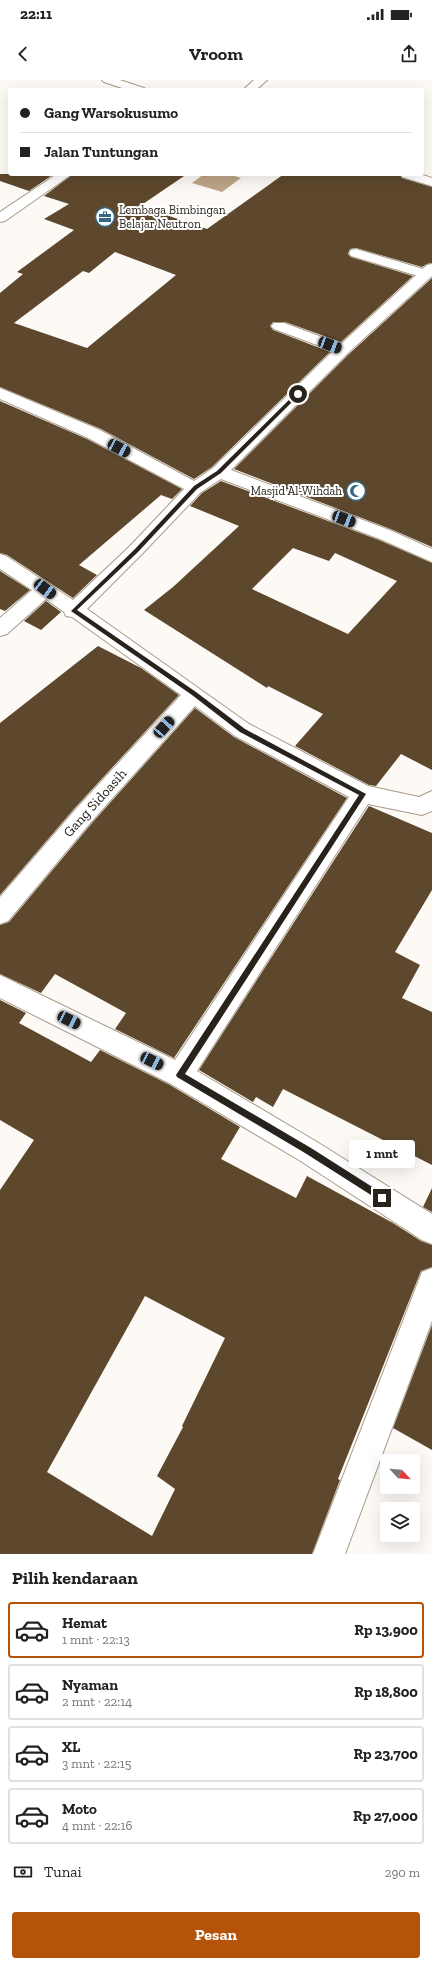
<!DOCTYPE html>
<html lang="id">
<head>
<meta charset="utf-8">
<style>
  :root { --surface:#fff; --page:#f6f6f6; --text:#222; --muted:#767676; --line:#e0e0e0; --accent:#b45309 }
  body { margin:0; font-family:"Zilla Slab",serif; background:var(--page); color:var(--text); height:100vh; display:flex; flex-direction:column; font-size:15px; white-space:nowrap }
  * { box-sizing:border-box; margin:0 }
  p { font-size:13px; color:var(--muted) }
  .icon { flex:none; width:22px; height:22px; fill:none; stroke:currentColor; stroke-width:2; stroke-linecap:round; stroke-linejoin:round }
  .map { position:relative; height:1474px; overflow:hidden }
  .details { display:flex; flex-direction:column; background:var(--surface); flex:1 }
  .details>* { flex:none }
  .banner { position:absolute; left:8px; top:8px; width:416px; height:88px; border-radius:4px; box-shadow:0 4px 16px #0002; display:grid; align-content:center; height:88px; padding:0 12px; background:var(--surface) }
  .needle { width:26px; rotate:116deg }
  .tools { position:absolute; left:380px; top:1374px; display:grid; gap:8px }
  .tools a { display:grid; place-items:center; width:40px; height:40px; border-radius:4px; background:var(--surface); box-shadow:0 4px 16px #0002; font-size:20px }
  .end { position:absolute; width:18px; height:18px; margin:-9px; border:5px solid #28221c; background:#fff; box-shadow:0 0 0 2px #fff }
  .from { border-radius:50% }
  .bubble { position:absolute; height:28px; border-radius:4px; background:var(--surface); box-shadow:0 4px 16px #0002; font-size:13px; font-weight:700; line-height:28px; text-align:center }
  .car { position:absolute; width:12px; height:24px; margin:-12px -6px; border-radius:5px; box-shadow:0 0 3px 1px #0007; background:linear-gradient(#222 24%,#8ab4d8 0 40%,#222 0 76%,#8ab4d8 0 86%,#222 0) }
  .banner b { display:flex; align-items:center; gap:14px; height:38px; font-size:15px }
  .banner b+b { border-top:1px solid var(--line) }
  .banner i { width:10px; height:10px; background:var(--text) }
  ul { padding:0; list-style:none }
  li { display:flex; align-items:center; gap:12px; height:56px; margin:0 8px 6px; padding:0 4px; border:2px solid var(--line); border-radius:4px }
  li div { flex:1 }
  li b { display:block; font-size:15px }
  li em { font-style:normal; font-weight:700 }
  li.on { border-color:var(--accent) }
  li>.icon { width:36px; height:36px; stroke-width:1.5 }
  h2 { padding:0 12px; font-size:18px; line-height:48px }
  .pay { display:flex; align-items:center; gap:10px; height:44px; padding:0 12px; font-size:15px }
  .pay p { margin-inline-start:auto }
  .cta { display:flex; gap:8px; margin-top:auto; padding:8px 12px }
  .cta a { flex:1; height:46px; border-radius:4px; background:var(--accent); color:#fff; font-size:16px; font-weight:700; line-height:46px; text-align:center }
  .status { display:flex; justify-content:space-between; align-items:center; height:28px; padding:0 20px; background:var(--surface); direction:ltr }
  .status svg { height:11px; fill:currentColor }
  header { display:flex; justify-content:space-between; align-items:center; height:52px; padding:0 12px; background:var(--surface); font-size:18px; font-weight:700 }
  .map>svg:first-child { display:block }
  .water { fill:#bea588 }
  .building { fill:#5d482d; fill-rule:evenodd }
  .lines { fill:none; stroke-linecap:round; stroke-linejoin:round }
  .lane-casing { stroke:#a89a88; stroke-width:2 }
  .street-casing { stroke:#a89a88; stroke-width:2 }
  .secondary-casing { stroke:#a89a88; stroke-width:2 }
  .lane { fill:#fff; fill-rule:evenodd }
  .street { fill:#fff; fill-rule:evenodd }
  .secondary { fill:#fff; fill-rule:evenodd }
  .route { fill:#28221c }
  .labels { text-anchor:middle; dominant-baseline:central; stroke-width:4; stroke-linejoin:round; paint-order:stroke }
  .far-poi-label { font-size:12px; fill:#28221c; stroke:#fff; text-anchor:start }
  .street-label { font-size:14px; fill:#28221c; stroke:#fff }
</style>
</head>
<body>
<div class="status"><b>22:11</b><svg viewBox="0 0 49 12"><path d="M0 12V9h3v3zM5 12V6h3v6zM10 12V3h3v9zM15 12V0h3v12zM26 1h20v11H26zM47 4h2v5h-2z"/></svg></div>
<header><svg class="icon" aria-label="back" viewBox="0 0 24 24"><path d="M15 5l-7 7 7 7"/></svg>Vroom<svg class="icon" aria-label="share" viewBox="0 0 24 24"><path d="M12 15V3M7 8l5-5 5 5M5 13v7h14v-7"/></svg></header>
<div class="map">
<svg width="432" height="1474" viewBox="0 0 432 1474">
  <rect width="100%" height="100%" fill="#fdfaf6"/>
  <!-- water -->
  <polygon class="water" points="204,94 228,94 241,98 222,112 192,103"/>
  <!-- building -->
  <g class="building">
    <polygon points="0,94 54,94 29,111 0,101"/>
    <path d="M73,94H187L140,126L207,149L284,94H400L402,98L432,107V183L427,184L422,187L356,168L350,169L348,174L351,177L413,196L341,262L285,242H273L270,246L273,250L330,272L212,387L194,399L101,349L0,307V213L23,194L17,192L74,150L44,139L69,124L44,116ZM115,172L176,195L87,268L14,243L83,191L89,193Z"/>
    <polygon points="432,198 432,467 393,450 234,389 349,274"/>
    <polygon points="0,321 87,359 182,409 172,419 161,415 79,485 97,495 73,518 7,475 0,473"/>
    <path d="M221,401L379,460L432,483V690L401,674L376,706L369,705L295,666L323,634L268,606L267,608L144,530L173,507L239,446L190,426L202,413ZM293,468L329,481L335,473L397,501L348,554L252,509Z"/>
    <polygon points="0,491 30,510 5,531 0,529"/>
    <polygon points="46,521 61,532 41,550 24,541"/>
    <polygon points="98,566 141,588 179,615 74,729 0,815 0,643"/>
    <polygon points="195,628 234,657 347,718 174,978 115,949 126,933 55,894 41,913 0,894 0,845 9,842 92,743"/>
    <polygon points="369,726 432,753 432,810 395,872 420,885 402,918 432,932 432,1085 283,1009 273,1027 256,1017 253,1022 199,990"/>
    <path d="M0,920L26,933L19,943L91,982L100,970L170,1005L240,1047L221,1079L296,1118L307,1096L393,1143L421,1161L432,1165V1187L421,1191L338,1399L340,1400L312,1474H0V1110L34,1060L0,1040ZM145,1216L225,1258L182,1346L183,1347L157,1396L175,1409L152,1456L47,1392Z"/>
    <polygon points="432,1108 432,1132 423,1127"/>
    <polygon points="432,1245 432,1370 393,1348"/>
  </g>
  <g class="lines">
    <!-- lane casing -->
    <g class="lane-casing">
      <polygon id="lane" points="356,169 430,191 432,194 430,197 425,198 351,176 349,173 351,170"/>
    </g>
    <!-- street casing -->
    <g class="street-casing">
      <g id="street">
        <polygon points="254,0 267,0 256,10 243,10"/>
        <polygon points="57,94 72,94 5,141 0,142 0,132"/>
        <polygon points="432,184 432,196 348,273 231,390 392,451 432,469 432,482 380,459 221,399 201,412 142,474 87,529 249,644 368,706 419,717 432,711 432,731 422,735 368,724 197,991 317,1062 432,1134 432,1164 422,1160 299,1080 171,1004 0,918 0,895 175,980 349,717 235,656 195,626 91,742 8,841 0,844 0,817 75,730 181,615 72,537 66,536 64,532 46,519 7,554 0,556 0,538 32,510 0,489 0,474 6,476 73,520 130,466 184,409 88,358 0,319 0,308 100,350 194,401 213,388 333,271 274,249 271,246 274,243 284,243 341,264 427,185"/>
        <polygon points="432,1188 432,1241 345,1474 313,1474 422,1192"/>
      </g>
    </g>
    <!-- secondary casing -->
    <g class="secondary-casing">
      <g id="secondary">
        <polygon points="102,0 120,0 144,8 146,10 128,10 104,2"/>
        <polygon points="401,94 420,94 432,98 432,106 402,97"/>
      </g>
    </g>
    <!-- lane -->
    <use href="#lane" class="lane"/>
    <!-- street -->
    <use href="#street" class="street"/>
    <!-- secondary -->
    <use href="#secondary" class="secondary"/>
  </g>
  <!-- route -->
  <polygon class="route" points="296,313 300,314 221,393 197,409 138,472 77,530 196,612 245,649 366,714 185,994 311,1068 385,1115 386,1118 382,1122 305,1073 177,997 176,995 359,715 240,652 192,615 71,531 135,469 194,406 217,391"/>
  <!-- icons -->
  <defs>
    <g id="office-ring" transform="scale(1)"><circle r="9.5" fill="#fff" stroke="#346884" stroke-width="1.5"/><path d="M-6-3h4V-5.5h4V-3h4V5H-6ZM-1-4.5V-3h2v-1.5ZM-6 0V1H6V0Z" fill="#346884"/></g>
    <g id="mosque-ring" transform="scale(1)"><circle r="9.5" fill="#fff" stroke="#346884" stroke-width="1.5"/><path d="M3.5-4.9A6 6 0 1 0 3.5 4.9A5 5 0 1 1 3.5-4.9Z" fill="#346884"/></g>
  </defs>
  <g fill-rule="evenodd">
    <use href="#office-ring" x="105" y="137"/>
    <use href="#mosque-ring" x="356" y="411"/>
  </g>
  <g class="labels">
    <!-- far-poi labels -->
    <g class="far-poi-label">
      <text x="119" y="130">Lembaga Bimbingan<tspan x="119" dy="14">Belajar Neutron</tspan></text>
      <text x="342" y="411" text-anchor="end">Masjid Al-Wihdah</text>
    </g>
    <!-- street labels -->
    <g class="street-label">
      <text transform="translate(95 723) rotate(-48)">Gang Sidoasih</text>
    </g>
  </g>
</svg>
<div class="tools">
<a><svg class="needle" viewBox="-14 -14 28 28"><path d="M0-13l5 13h-10z" fill="#e53935"/><path d="M0 13l5-13h-10z" fill="#767676"/></svg></a>
<a><svg class="icon" aria-label="layers" viewBox="0 0 24 24"><path d="M12 4l9 5-9 5-9-5zM3 14l9 5 9-5"/></svg></a>
</div>
<i class="end from" style="left:298px;top:314px"></i>
<i class="end" style="left:382px;top:1118px"></i>
<div class="bubble" style="left:349px;top:1060px;width:66px">1 mnt</div>
<i class="car" style="left:330px;top:265px;rotate:111deg"></i>
<i class="car" style="left:119px;top:368px;rotate:118deg"></i>
<i class="car" style="left:344px;top:439px;rotate:111deg"></i>
<i class="car" style="left:45px;top:509px;rotate:127deg"></i>
<i class="car" style="left:164px;top:647px;rotate:42deg"></i>
<i class="car" style="left:69px;top:940px;rotate:116deg"></i>
<i class="car" style="left:152px;top:981px;rotate:116deg"></i>
<div class="banner">
<b><i class="from"></i>Gang Warsokusumo</b>
<b><i></i>Jalan Tuntungan</b>
</div>
</div>
<section class="details">
<h2>Pilih kendaraan</h2>
<ul>
<li class="on"><svg class="icon" aria-label="car" viewBox="0 0 24 24"><path d="M5 17H2v-5l4-1 3-4h7l3 4 3 1v5h-3M9 17h6M6 11h13"/><circle cx="7" cy="17" r="2"/><circle cx="17" cy="17" r="2"/></svg><div><b>Hemat</b><p>1 mnt · 22:13</p></div><em>Rp 13,900</em></li>
<li><svg class="icon" aria-label="car" viewBox="0 0 24 24"><path d="M5 17H2v-5l4-1 3-4h7l3 4 3 1v5h-3M9 17h6M6 11h13"/><circle cx="7" cy="17" r="2"/><circle cx="17" cy="17" r="2"/></svg><div><b>Nyaman</b><p>2 mnt · 22:14</p></div><em>Rp 18,800</em></li>
<li><svg class="icon" aria-label="car" viewBox="0 0 24 24"><path d="M5 17H2v-5l4-1 3-4h7l3 4 3 1v5h-3M9 17h6M6 11h13"/><circle cx="7" cy="17" r="2"/><circle cx="17" cy="17" r="2"/></svg><div><b>XL</b><p>3 mnt · 22:15</p></div><em>Rp 23,700</em></li>
<li><svg class="icon" aria-label="car" viewBox="0 0 24 24"><path d="M5 17H2v-5l4-1 3-4h7l3 4 3 1v5h-3M9 17h6M6 11h13"/><circle cx="7" cy="17" r="2"/><circle cx="17" cy="17" r="2"/></svg><div><b>Moto</b><p>4 mnt · 22:16</p></div><em>Rp 27,000</em></li>
</ul>
<div class="pay"><svg class="icon" aria-label="cash" viewBox="0 0 24 24"><path d="M3 7h18v10H3z"/><circle cx="12" cy="12" r="2"/></svg>Tunai<p>290 m</p></div>
<div class="cta"><a>Pesan</a></div>
</section>
</body>
</html>
